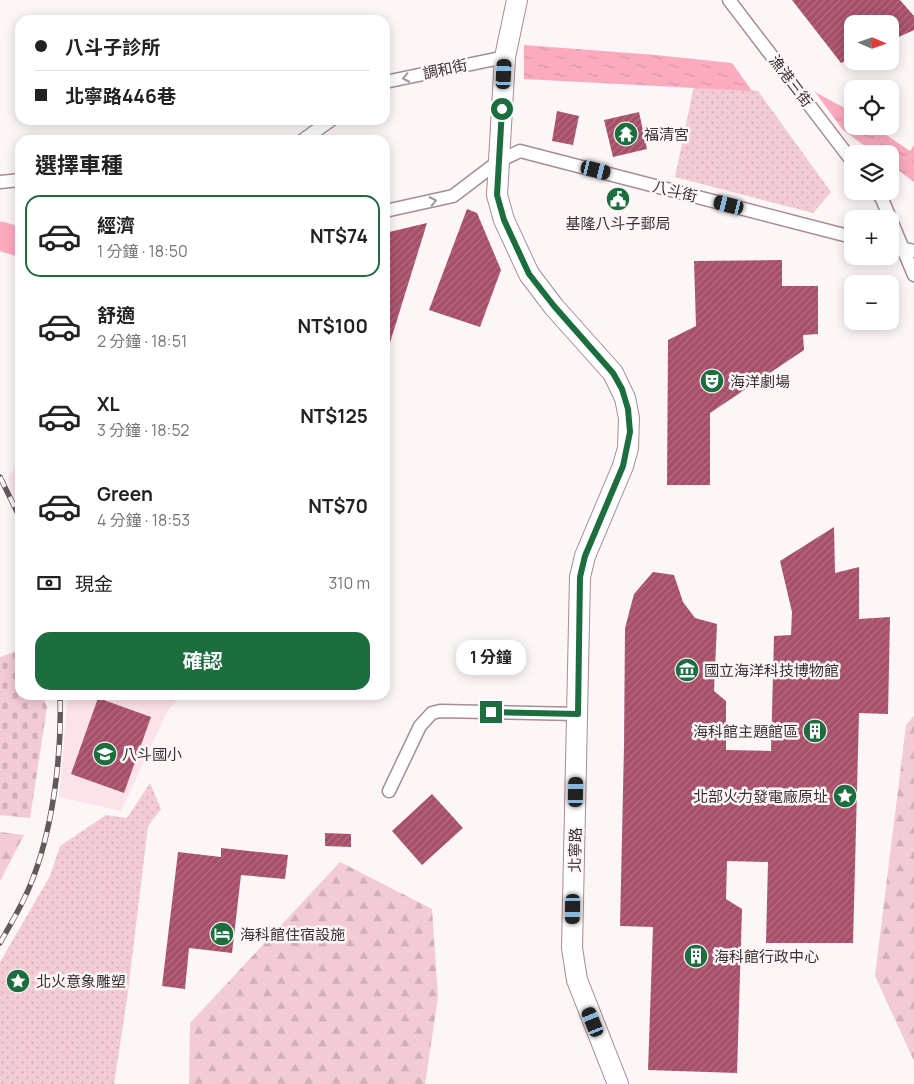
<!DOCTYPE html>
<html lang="zh-TW">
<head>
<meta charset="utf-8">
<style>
  :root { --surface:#fff; --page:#f2f2f2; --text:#222; --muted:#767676; --line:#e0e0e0; --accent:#1d6e3f }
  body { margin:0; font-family:Manrope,"Noto Sans TC",sans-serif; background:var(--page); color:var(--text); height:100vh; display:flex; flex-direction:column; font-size:19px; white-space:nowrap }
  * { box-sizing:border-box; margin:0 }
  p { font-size:16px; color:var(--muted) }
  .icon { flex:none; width:28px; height:28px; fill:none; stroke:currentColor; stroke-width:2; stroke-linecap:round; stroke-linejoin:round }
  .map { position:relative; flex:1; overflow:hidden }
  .drawer { position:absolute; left:15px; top:135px; width:375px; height:565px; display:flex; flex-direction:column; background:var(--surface); border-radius:15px; box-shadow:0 2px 12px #0003 }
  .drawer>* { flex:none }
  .banner { position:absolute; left:15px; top:15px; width:375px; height:110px; border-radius:15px; box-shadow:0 2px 12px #0003; display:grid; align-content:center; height:110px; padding:0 20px; background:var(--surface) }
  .needle { width:32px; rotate:92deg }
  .tools { position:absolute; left:844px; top:15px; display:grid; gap:10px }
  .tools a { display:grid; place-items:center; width:55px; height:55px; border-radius:10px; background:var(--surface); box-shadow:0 2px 12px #0003; font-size:25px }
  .end { position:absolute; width:22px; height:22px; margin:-11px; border:6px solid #1d6e3f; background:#fff; box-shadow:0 0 0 2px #fff }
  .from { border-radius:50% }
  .bubble { position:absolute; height:35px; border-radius:15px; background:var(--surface); box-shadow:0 2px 12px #0003; font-size:16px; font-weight:700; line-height:35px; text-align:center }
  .car { position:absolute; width:15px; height:30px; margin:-15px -8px; border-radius:6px; box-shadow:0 0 4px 1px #0007; background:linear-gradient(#222 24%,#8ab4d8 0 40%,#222 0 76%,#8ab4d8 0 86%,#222 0) }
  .banner b { display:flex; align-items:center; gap:18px; height:48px; font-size:19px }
  .banner b+b { border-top:1px solid var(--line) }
  .banner i { width:12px; height:12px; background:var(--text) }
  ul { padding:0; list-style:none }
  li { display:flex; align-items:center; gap:15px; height:82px; margin:0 10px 8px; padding:0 10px; border:2px solid transparent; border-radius:15px }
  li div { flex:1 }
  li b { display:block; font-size:19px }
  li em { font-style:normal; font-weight:700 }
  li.active { border-color:var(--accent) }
  li>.icon { width:45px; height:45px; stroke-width:1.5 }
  h2 { padding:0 20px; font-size:22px; line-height:60px }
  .pay { display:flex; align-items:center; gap:12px; height:55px; padding:0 20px; font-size:19px }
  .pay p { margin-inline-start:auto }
  .cta { display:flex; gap:10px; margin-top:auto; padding:10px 20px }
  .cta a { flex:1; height:58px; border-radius:15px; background:var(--accent); color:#fff; font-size:20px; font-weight:700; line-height:58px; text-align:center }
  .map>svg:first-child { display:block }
  .built { fill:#fce3e9 }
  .forest { fill:url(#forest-firs) }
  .cemetery { fill:url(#cemetery-stones) }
  .park { fill:url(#park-dots) }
  .water { fill:url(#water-ripples) }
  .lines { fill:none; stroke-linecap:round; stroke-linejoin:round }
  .river { stroke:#fcabbf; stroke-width:29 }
  .building { fill:url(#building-hatch) }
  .street-casing { stroke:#a88c92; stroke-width:15 }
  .primary-casing { stroke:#a88c92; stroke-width:22 }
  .street { stroke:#fff; stroke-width:12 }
  .primary { stroke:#fff; stroke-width:20 }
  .rail-casing { stroke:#63595b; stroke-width:5.5 }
  .rail { stroke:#fcf6f7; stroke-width:4; stroke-dasharray:11; stroke-linecap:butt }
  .oneway { stroke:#9e9899 }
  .route { stroke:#1d6e3f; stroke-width:6 }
  .labels { text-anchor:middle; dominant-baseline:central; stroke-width:5; stroke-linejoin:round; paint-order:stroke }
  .street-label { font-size:15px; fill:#3c3033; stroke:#fcf6f7 }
  .poi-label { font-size:15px; fill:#3c3033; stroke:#fcf6f7; text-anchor:start }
</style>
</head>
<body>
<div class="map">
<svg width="914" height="1084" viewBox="0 0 914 1084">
  <defs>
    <pattern id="forest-firs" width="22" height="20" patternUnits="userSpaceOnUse" patternTransform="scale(1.25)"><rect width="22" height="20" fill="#f3cbd4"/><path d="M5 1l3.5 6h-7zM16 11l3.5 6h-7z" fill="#d1afb6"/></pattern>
    <pattern id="cemetery-stones" width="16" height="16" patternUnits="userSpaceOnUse" patternTransform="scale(1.25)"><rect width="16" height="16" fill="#f3cbd4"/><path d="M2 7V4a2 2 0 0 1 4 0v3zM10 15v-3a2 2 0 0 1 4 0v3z" fill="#d1afb6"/></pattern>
    <pattern id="park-dots" width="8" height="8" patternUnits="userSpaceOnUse" patternTransform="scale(1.25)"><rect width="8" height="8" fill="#f3cbd4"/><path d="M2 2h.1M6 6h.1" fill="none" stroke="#d1afb6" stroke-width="1.8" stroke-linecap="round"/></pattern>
    <pattern id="water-ripples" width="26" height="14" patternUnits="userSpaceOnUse" patternTransform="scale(1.25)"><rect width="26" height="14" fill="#fcabbf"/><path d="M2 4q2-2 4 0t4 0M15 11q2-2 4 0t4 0" fill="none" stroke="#d993a5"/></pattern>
    <pattern id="building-hatch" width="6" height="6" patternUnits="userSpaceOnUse" patternTransform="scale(1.25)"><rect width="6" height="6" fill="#a84e69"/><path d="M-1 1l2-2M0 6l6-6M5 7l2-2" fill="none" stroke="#b07084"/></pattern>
  </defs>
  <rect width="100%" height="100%" fill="#fcf6f7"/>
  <!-- built -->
  <g class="built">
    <polygon points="20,459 20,512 10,488 8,478"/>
    <polygon points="68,695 181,695 167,712 121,811 59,797"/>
  </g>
  <!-- forest -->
  <g class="forest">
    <polygon points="914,716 914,1061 875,976 906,725"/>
    <polygon points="0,832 24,835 0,881"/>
    <polygon points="340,862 432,909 438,997 425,1084 189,1084 190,1023"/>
  </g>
  <!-- cemetery -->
  <polygon class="cemetery" points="20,650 20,695 42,695 47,707 30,818 0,815 0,657"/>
  <!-- park -->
  <g class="park">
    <polygon points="695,81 758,91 831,192 813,213 675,177"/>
    <polygon points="150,783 161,809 148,826 127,999 114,1084 0,1084 0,962 50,876 60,846 106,815 127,818"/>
  </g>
  <!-- water -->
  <g class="water">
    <polygon points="524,45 656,55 732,63 752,91 524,79"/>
    <polygon points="815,92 852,112 852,126 873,126 910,151 914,145 914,182 890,164 890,154 876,154 843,130"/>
  </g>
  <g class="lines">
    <!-- river -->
    <polyline class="river" points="0,236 20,242"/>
  </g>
  <!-- building -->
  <g class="building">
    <polygon points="792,0 900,0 914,16 914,30 890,41 890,24 852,24 852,58 841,63"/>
    <polygon points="557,111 579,116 573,145 552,141"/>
    <polygon points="639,112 647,149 613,157 604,120"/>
    <polygon points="467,209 477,213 501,270 480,327 429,310"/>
    <polygon points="427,223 388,349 385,348 385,233"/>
    <polygon points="782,260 782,286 818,286 818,334 803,335 804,350 710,413 710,485 667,485 668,340 696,326 694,261"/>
    <polygon points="834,527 835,573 859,567 859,619 890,617 888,714 859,713 853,943 766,943 768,862 727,861 726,899 742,909 737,1073 648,1070 653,927 620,926 624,746 625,628 634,594 653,572 674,575 683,602 695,618 717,624 714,691 726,701 726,750 771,751 774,636 791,635 792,612 780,561"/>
    <polygon points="98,698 151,717 124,793 71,774"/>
    <polygon points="432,794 463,828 422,865 392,831"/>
    <polygon points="325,833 351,834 351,847 325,846"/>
    <polygon points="221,848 288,855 285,879 241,875 232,953 189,948 185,989 162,986 178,852 221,857"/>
  </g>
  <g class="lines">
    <!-- street casing -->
    <g class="street-casing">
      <g id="street">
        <polyline points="729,0 852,161"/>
        <polyline points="385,82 505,57"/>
        <polyline points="303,140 331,120"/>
        <polyline points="0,182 20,180"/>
        <polyline points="876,191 882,199 914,275"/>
        <polyline points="385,211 453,196 499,161 520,151 852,237"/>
        <polyline points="890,246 914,251"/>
        <polyline points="389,791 420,726 432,713 440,711 578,714"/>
      </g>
    </g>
    <!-- primary casing -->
    <g class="primary-casing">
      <polyline id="primary" points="517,0 505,57 497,195 504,220 529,274 554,307 613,373 625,398 629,418 628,448 623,466 585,556 580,577 572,948 577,980 618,1084"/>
    </g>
    <!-- street -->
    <use href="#street" class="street"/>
    <!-- primary -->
    <use href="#primary" class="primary"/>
    <!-- rail casing -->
    <g class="rail-casing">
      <g id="rail">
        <polyline points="0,477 20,518"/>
        <path d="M0,943C10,925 21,907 29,888C53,832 62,755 60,695"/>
      </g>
    </g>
    <!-- rail -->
    <use href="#rail" class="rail"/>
  </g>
  <!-- one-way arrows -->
  <defs><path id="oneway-chevron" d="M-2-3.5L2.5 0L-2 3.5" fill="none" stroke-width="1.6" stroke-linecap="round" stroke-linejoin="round" transform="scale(1.25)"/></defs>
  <g class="oneway">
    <use href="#oneway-chevron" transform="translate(406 78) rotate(168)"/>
    <use href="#oneway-chevron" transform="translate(433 201) rotate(-12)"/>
  </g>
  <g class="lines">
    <!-- route -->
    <polyline class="route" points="491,712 578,714 580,577 585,556 623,466 630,432 628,409 622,389 613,373 554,306 529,274 504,220 497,195 502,109"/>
  </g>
  <!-- icons -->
  <defs>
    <g id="temple-disc" transform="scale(1.25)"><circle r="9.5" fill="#1d6e3f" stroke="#fcf6f7"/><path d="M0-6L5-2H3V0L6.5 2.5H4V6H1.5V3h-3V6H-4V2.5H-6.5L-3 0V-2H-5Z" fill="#fff"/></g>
    <g id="civic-disc" transform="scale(1.25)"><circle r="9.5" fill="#1d6e3f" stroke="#fcf6f7"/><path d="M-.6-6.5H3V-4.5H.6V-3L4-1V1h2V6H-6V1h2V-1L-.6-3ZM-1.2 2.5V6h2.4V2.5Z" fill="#fff"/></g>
    <g id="theatre-disc" transform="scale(1.25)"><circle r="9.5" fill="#1d6e3f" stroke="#fcf6f7"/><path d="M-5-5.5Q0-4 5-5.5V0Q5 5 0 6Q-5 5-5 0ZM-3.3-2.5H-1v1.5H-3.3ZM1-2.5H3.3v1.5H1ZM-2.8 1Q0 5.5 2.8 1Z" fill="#fff"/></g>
    <g id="museum-disc" transform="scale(1.25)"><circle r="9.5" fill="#1d6e3f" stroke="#fcf6f7"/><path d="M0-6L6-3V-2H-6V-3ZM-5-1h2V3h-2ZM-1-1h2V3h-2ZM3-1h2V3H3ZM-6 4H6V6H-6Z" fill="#fff"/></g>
    <g id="building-disc" transform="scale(1.25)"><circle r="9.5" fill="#1d6e3f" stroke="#fcf6f7"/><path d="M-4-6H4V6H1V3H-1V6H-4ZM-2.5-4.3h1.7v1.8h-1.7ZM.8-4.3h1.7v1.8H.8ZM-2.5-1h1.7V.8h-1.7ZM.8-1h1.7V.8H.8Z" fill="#fff"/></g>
    <g id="school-disc" transform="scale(1.25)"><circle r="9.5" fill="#1d6e3f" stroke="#fcf6f7"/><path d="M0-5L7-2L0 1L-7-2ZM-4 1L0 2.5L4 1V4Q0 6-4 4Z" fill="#fff"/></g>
    <g id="sight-disc" transform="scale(1.25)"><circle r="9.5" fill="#1d6e3f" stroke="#fcf6f7"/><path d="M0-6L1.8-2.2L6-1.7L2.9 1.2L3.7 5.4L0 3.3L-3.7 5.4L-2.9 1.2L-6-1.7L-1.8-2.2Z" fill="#fff"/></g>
    <g id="hotel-disc" transform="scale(1.25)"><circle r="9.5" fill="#1d6e3f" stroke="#fcf6f7"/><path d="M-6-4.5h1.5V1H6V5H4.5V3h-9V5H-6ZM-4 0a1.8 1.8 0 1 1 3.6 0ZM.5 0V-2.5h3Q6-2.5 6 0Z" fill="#fff"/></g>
  </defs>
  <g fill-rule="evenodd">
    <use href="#temple-disc" x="626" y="134"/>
    <use href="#civic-disc" x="618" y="199"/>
    <use href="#theatre-disc" x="712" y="381"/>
    <use href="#museum-disc" x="687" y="670"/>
    <use href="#building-disc" x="815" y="731"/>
    <use href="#school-disc" x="105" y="754"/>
    <use href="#sight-disc" x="845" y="796"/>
    <use href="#hotel-disc" x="222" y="934"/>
    <use href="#building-disc" x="696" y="956"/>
    <use href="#sight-disc" x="18" y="981"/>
  </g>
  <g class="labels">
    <!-- street labels -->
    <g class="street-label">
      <text transform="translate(445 69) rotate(-12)">調和街</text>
      <text transform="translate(791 81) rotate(53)">漁港三街</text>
      <text transform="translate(675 191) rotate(14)">八斗街</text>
      <text transform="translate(575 850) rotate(-89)">北寧路</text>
    </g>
    <!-- poi labels -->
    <g class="poi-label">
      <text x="644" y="134">福清宮</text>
      <text x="618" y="223" text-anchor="middle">基隆八斗子郵局</text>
      <text x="730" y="381">海洋劇場</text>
      <text x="704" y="670">國立海洋科技博物館</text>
      <text x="798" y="731" text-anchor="end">海科館主題館區</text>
      <text x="122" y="754">八斗國小</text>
      <text x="828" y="796" text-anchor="end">北部火力發電廠原址</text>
      <text x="240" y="934">海科館住宿設施</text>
      <text x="714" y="956">海科館行政中心</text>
      <text x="36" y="981">北火意象雕塑</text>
    </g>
  </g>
</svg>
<div class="tools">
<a><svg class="needle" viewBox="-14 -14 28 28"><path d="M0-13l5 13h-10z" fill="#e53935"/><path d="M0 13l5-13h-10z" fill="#767676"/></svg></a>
<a><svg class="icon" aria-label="locate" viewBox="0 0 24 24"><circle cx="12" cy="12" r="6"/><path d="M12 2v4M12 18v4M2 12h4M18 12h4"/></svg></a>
<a><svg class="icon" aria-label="layers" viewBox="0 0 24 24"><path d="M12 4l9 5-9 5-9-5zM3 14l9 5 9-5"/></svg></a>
<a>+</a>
<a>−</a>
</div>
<i class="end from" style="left:502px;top:109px"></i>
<i class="end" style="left:491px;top:712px"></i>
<div class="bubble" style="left:456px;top:640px;width:70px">1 分鐘</div>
<i class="car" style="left:504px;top:74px;rotate:3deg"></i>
<i class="car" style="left:596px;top:170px;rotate:104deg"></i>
<i class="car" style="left:729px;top:205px;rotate:284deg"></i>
<i class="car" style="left:576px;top:792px;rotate:1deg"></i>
<i class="car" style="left:573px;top:909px;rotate:181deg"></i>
<i class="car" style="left:593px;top:1022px;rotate:338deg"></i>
<div class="banner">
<b><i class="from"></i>八斗子診所</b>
<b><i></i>北寧路446巷</b>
</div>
<section class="drawer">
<h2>選擇車種</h2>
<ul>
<li class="active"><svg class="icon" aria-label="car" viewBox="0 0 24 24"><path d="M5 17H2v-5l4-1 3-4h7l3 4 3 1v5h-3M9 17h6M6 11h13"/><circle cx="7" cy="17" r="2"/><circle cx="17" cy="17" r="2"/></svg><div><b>經濟</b><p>1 分鐘 · 18:50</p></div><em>NT$74</em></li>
<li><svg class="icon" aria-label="car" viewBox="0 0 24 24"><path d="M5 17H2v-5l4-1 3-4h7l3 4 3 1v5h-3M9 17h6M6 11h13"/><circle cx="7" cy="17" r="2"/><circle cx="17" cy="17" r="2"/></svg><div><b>舒適</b><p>2 分鐘 · 18:51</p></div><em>NT$100</em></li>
<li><svg class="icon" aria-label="car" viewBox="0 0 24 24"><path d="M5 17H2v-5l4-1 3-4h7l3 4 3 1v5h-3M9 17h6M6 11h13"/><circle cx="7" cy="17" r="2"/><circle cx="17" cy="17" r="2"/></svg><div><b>XL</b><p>3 分鐘 · 18:52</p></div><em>NT$125</em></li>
<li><svg class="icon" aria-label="car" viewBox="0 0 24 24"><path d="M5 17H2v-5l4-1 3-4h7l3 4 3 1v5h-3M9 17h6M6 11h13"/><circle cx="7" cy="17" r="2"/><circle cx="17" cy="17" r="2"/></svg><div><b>Green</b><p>4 分鐘 · 18:53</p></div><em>NT$70</em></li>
</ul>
<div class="pay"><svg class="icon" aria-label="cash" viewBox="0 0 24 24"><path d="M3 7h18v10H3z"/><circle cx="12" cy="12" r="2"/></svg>現金<p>310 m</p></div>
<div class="cta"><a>確認</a></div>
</section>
</div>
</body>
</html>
